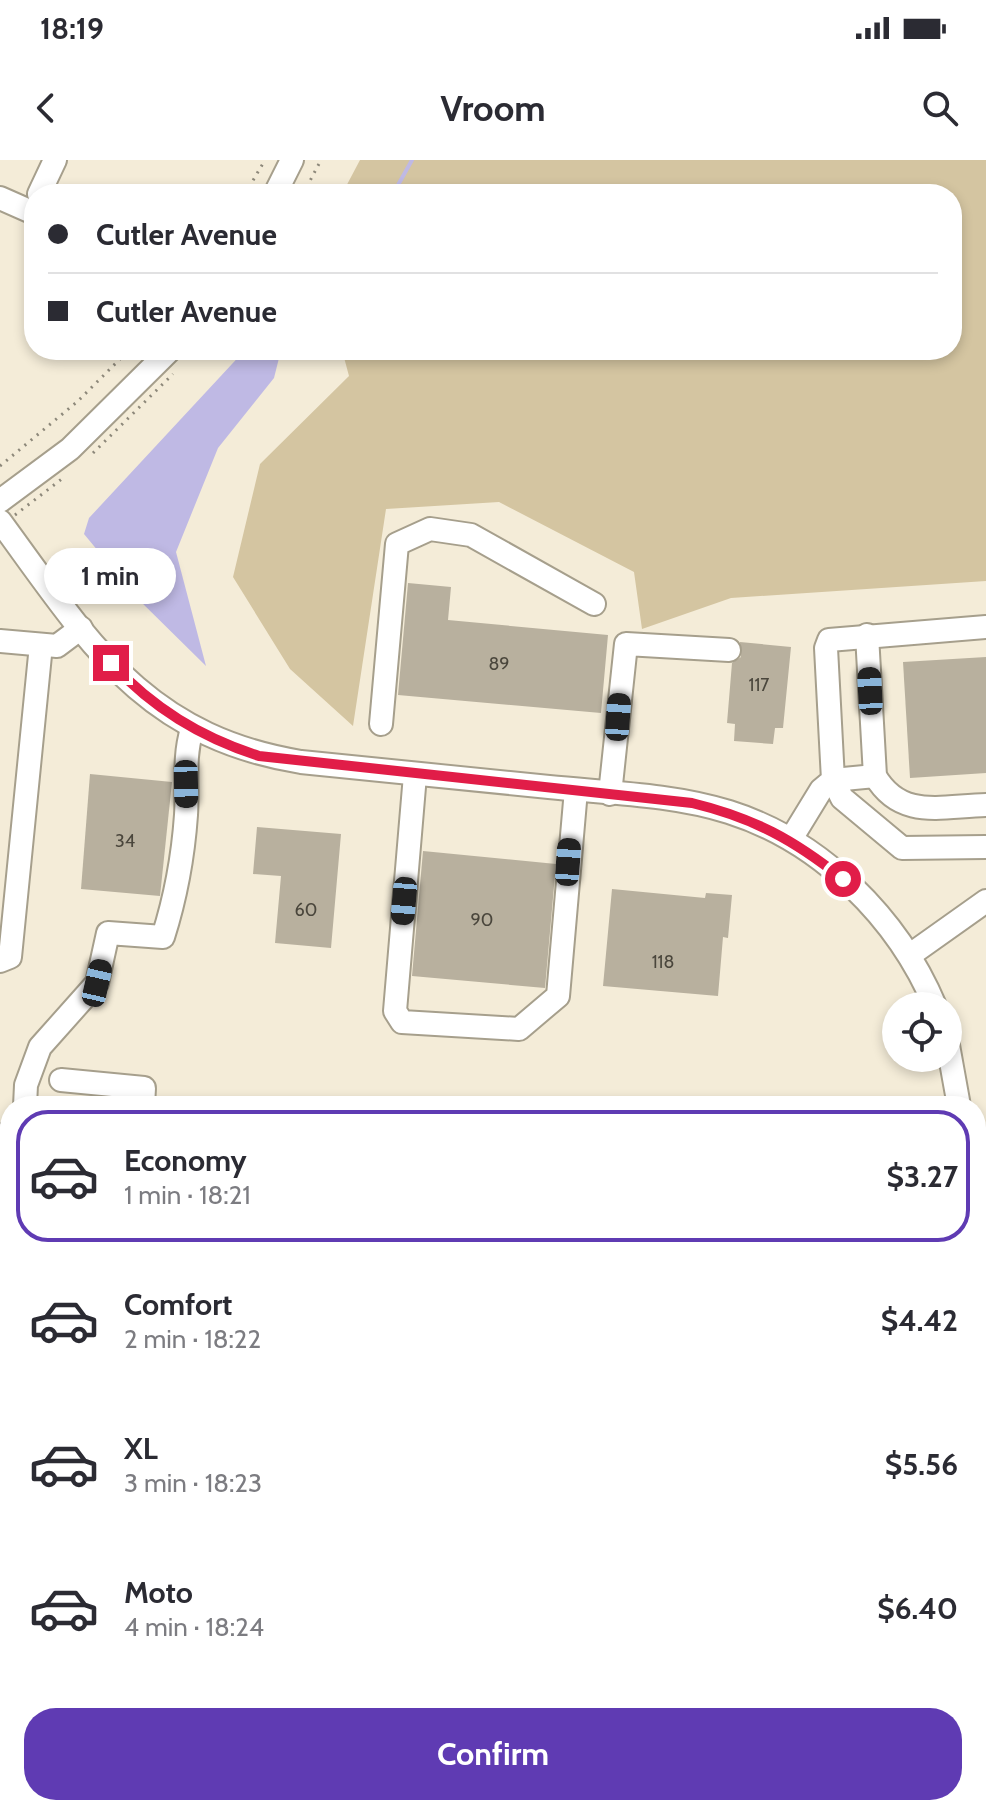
<!DOCTYPE html>
<html lang="en">
<head>
<meta charset="utf-8">
<style>
  :root { --surface:#fff; --page:#f7f7f7; --text:#2b2b33; --muted:#7c7c81; --line:#e1e1e2; --accent:#5f3bb3 }
  body { margin:0; font-family:Cabin,sans-serif; background:var(--page); color:var(--text); height:100vh; display:flex; flex-direction:column; font-size:30px; white-space:nowrap }
  * { box-sizing:border-box; margin:0 }
  p { font-size:26px; color:var(--muted) }
  .icon { flex:none; width:44px; height:44px; fill:none; stroke:currentColor; stroke-width:2; stroke-linecap:round; stroke-linejoin:round }
  .map { position:relative; flex:1; overflow:hidden }
  .side { position:absolute; left:0px; top:936px; width:986px; height:720px; display:flex; flex-direction:column; background:var(--surface); border-radius:32px 32px 0 0; box-shadow:0 4px 12px #0003 }
  .side>* { flex:none }
  .guide { position:absolute; left:24px; top:24px; width:938px; height:176px; border-radius:32px; box-shadow:0 4px 12px #0003; display:grid; align-content:center; height:176px; padding:0 24px; background:var(--surface) }
  .buttons { position:absolute; left:882px; top:832px; display:grid; gap:16px }
  .buttons a { display:grid; place-items:center; width:80px; height:80px; border-radius:50%; background:var(--surface); box-shadow:0 4px 12px #0003; font-size:40px }
  .end { position:absolute; width:36px; height:36px; margin:-18px; border:10px solid #e11d48; background:#fff; box-shadow:0 0 0 4px #fff }
  .from { border-radius:50% }
  .bubble { position:absolute; height:56px; border-radius:28px; background:var(--surface); box-shadow:0 4px 12px #0003; font-size:26px; font-weight:700; line-height:56px; text-align:center }
  .car { position:absolute; width:24px; height:48px; margin:-24px -12px; border-radius:10px; box-shadow:0 0 6px 2px #0007; background:linear-gradient(#222 24%,#8ab4d8 0 40%,#222 0 76%,#8ab4d8 0 86%,#222 0) }
  .guide b { display:flex; align-items:center; gap:28px; height:76px; font-size:30px }
  .guide b+b { border-top:2px solid var(--line) }
  .guide i { width:20px; height:20px; background:var(--text) }
  ul { padding:14px 0 0; list-style:none }
  li { display:flex; align-items:center; gap:24px; height:132px; margin:0 16px 12px; padding:0 8px; border:4px solid transparent; border-radius:32px }
  li div { flex:1 }
  li b { display:block; font-size:30px }
  li em { font-style:normal; font-weight:700 }
  li.current { border-color:var(--accent) }
  li>.icon { width:72px; height:72px; stroke-width:1.5 }
  .primary-button { display:flex; gap:16px; margin-top:auto; padding:16px 24px }
  .primary-button a { flex:1; height:92px; border-radius:32px; background:var(--accent); color:#fff; font-size:32px; font-weight:700; line-height:92px; text-align:center }
  .status { display:flex; justify-content:space-between; align-items:center; height:56px; padding:0 40px; background:var(--surface); direction:ltr }
  .status svg { height:22px; fill:currentColor }
  header { display:flex; justify-content:space-between; align-items:center; height:104px; padding:0 24px; background:var(--surface); font-size:36px; font-weight:700 }
  .map>svg:first-child { display:block }
  .green { fill:#d4c5a1 }
  .water { fill:#bfb9e4 }
  .lines { fill:none; stroke-linecap:round; stroke-linejoin:round }
  .stream { stroke:#bfb9e4; stroke-width:4 }
  .building { fill:#b8b09e }
  .minor-casing { stroke:#a69f8c; stroke-width:26 }
  .highway-casing { stroke:#7362aa; stroke-width:36 }
  .path { stroke:#8d887a; stroke-width:3; stroke-dasharray:2 6; stroke-linecap:butt }
  .minor { stroke:#fff; stroke-width:22 }
  .highway { stroke:#9d84f7; stroke-width:32 }
  .route { stroke:#e11d48; stroke-width:10 }
  .labels { text-anchor:middle; dominant-baseline:central; stroke-width:7; stroke-linejoin:round; paint-order:stroke }
  .number-label { font-size:18px; fill:#4a463c }
</style>
</head>
<body>
<div class="status"><b>18:19</b><svg viewBox="0 0 49 12"><path d="M0 12V9h3v3zM5 12V6h3v6zM10 12V3h3v9zM15 12V0h3v12zM26 1h20v11H26zM47 4h2v5h-2z"/></svg></div>
<header><svg class="icon" aria-label="back" viewBox="0 0 24 24"><path d="M15 5l-7 7 7 7"/></svg>Vroom<svg class="icon" aria-label="search" viewBox="0 0 24 24"><circle cx="10" cy="10" r="6"/><path d="M15 15l6 6"/></svg></header>
<div class="map">
<svg width="986" height="1656" viewBox="0 0 986 1656">
  <rect width="100%" height="100%" fill="#f4ecd8"/>
  <!-- green -->
  <polygon class="green" points="360,0 986,0 986,421 731,438 642,469 634,412 499,342 386,349 353,566 290,509 233,417 260,304 349,216 342,190 952,190 952,34 342,34"/>
  <!-- water -->
  <g class="water">
    <polygon points="245,190 281,190 274,218 218,288 176,392 206,506 137,438 84,374 89,358"/>
    <polygon points="976,1383 986,1394 985,1438 976,1446"/>
    <polygon points="366,1646 489,1646 494,1656 347,1656"/>
  </g>
  <g class="lines">
    <!-- stream -->
    <polyline class="stream" points="393,34 412,0"/>
  </g>
  <!-- building -->
  <g class="building">
    <polygon points="408,423 451,427 448,460 608,475 601,553 398,535"/>
    <polygon points="740,482 791,487 783,568 775,568 773,584 734,581 735,564 727,563 732,503 741,497"/>
    <polygon points="986,497 986,613 910,618 903,502"/>
    <polygon points="90,614 172,622 160,736 81,729"/>
    <polygon points="257,667 341,674 331,788 275,783 281,716 253,714"/>
    <polygon points="423,691 556,704 545,828 412,816"/>
    <polygon points="612,729 705,738 706,733 732,735 728,778 723,777 718,836 603,826"/>
  </g>
  <g class="lines">
    <!-- minor casing -->
    <g class="minor-casing">
      <g id="minor">
        <polyline points="39,34 55,0"/>
        <polyline points="275,34 292,0"/>
        <polyline points="0,38 34,53"/>
        <polyline points="0,341 70,289 170,190"/>
        <path d="M0,361C88,481 143,576 301,602C384,611 466,618 549,627C608,633 672,634 729,652C821,681 898,758 935,846"/>
        <path d="M867,475L875,616C901,660 941,646 986,645"/>
        <polyline points="0,481 57,486 81,468"/>
        <polyline points="381,564 397,384 430,369 471,375 594,444"/>
        <polyline points="415,615 395,851 402,862 519,869 558,836 576,630"/>
        <polyline points="875,616 833,620 842,638 902,688 986,687"/>
        <polyline points="610,634 626,484 729,490"/>
        <polyline points="791,679 821,630 833,620 826,488 829,480 986,467"/>
        <polyline points="910,795 986,741"/>
        <polyline points="0,801 10,797 41,485"/>
        <polyline points="948,885 959,946"/>
        <polyline points="61,920 144,928 143,946"/>
        <path d="M25,946L26,925L40,887L97,823L108,773L163,777C176,736 183,698 186,655C188,625 183,599 192,569"/>
        <polyline points="0,978 10,971"/>
        <polyline points="976,1020 986,1023"/>
        <polyline points="0,1200 10,1201"/>
        <polyline points="976,1269 986,1274"/>
        <polyline points="10,1579 10,1595"/>
        <polyline points="22,1646 29,1653 64,1646"/>
        <polyline points="88,1646 90,1656"/>
        <polyline points="220,1656 247,1646"/>
      </g>
    </g>
    <!-- highway casing -->
    <g class="highway-casing">
      <g id="highway">
        <polyline points="976,1535 986,1526"/>
        <polyline points="976,1593 986,1588"/>
        <polyline points="815,1656 832,1646"/>
        <polyline points="858,1656 877,1646"/>
      </g>
    </g>
    <!-- path -->
    <g class="path">
      <polyline points="245,34 265,0"/>
      <polyline points="303,34 321,0"/>
      <polyline points="186,199 194,190"/>
      <polyline points="93,293 173,214"/>
      <polyline points="0,306 78,241 129,190"/>
      <polyline points="15,355 63,318"/>
      <polyline points="753,1646 764,1655 776,1646"/>
    </g>
    <!-- minor -->
    <use href="#minor" class="minor"/>
    <!-- highway -->
    <use href="#highway" class="highway"/>
  </g>
  <g class="lines">
    <!-- route -->
    <path class="route" d="M111,503C153,548 200,577 259,596L692,643C754,658 794,680 843,719"/>
  </g>
  <g class="labels">
    <!-- number labels -->
    <g class="number-label">
      <text x="499" y="504">89</text>
      <text x="759" y="525">117</text>
      <text x="125" y="681">34</text>
      <text x="306" y="750">60</text>
      <text x="482" y="760">90</text>
      <text x="663" y="802">118</text>
    </g>
  </g>
</svg>
<div class="buttons">
<a><svg class="icon" aria-label="locate" viewBox="0 0 24 24"><circle cx="12" cy="12" r="6"/><path d="M12 2v4M12 18v4M2 12h4M18 12h4"/></svg></a>
</div>
<i class="end from" style="left:843px;top:719px"></i>
<i class="end" style="left:111px;top:503px"></i>
<div class="bubble" style="left:44px;top:388px;width:132px">1 min</div>
<i class="car" style="left:870px;top:531px;rotate:357deg"></i>
<i class="car" style="left:618px;top:557px;rotate:4deg"></i>
<i class="car" style="left:186px;top:624px;rotate:179deg"></i>
<i class="car" style="left:568px;top:702px;rotate:4deg"></i>
<i class="car" style="left:404px;top:741px;rotate:185deg"></i>
<i class="car" style="left:97px;top:823px;rotate:13deg"></i>
<div class="guide">
<b><i class="from"></i>Cutler Avenue</b>
<b><i></i>Cutler Avenue</b>
</div>
<section class="side">
<ul>
<li class="current"><svg class="icon" aria-label="car" viewBox="0 0 24 24"><path d="M5 17H2v-5l4-1 3-4h7l3 4 3 1v5h-3M9 17h6M6 11h13"/><circle cx="7" cy="17" r="2"/><circle cx="17" cy="17" r="2"/></svg><div><b>Economy</b><p>1 min · 18:21</p></div><em>$3.27</em></li>
<li><svg class="icon" aria-label="car" viewBox="0 0 24 24"><path d="M5 17H2v-5l4-1 3-4h7l3 4 3 1v5h-3M9 17h6M6 11h13"/><circle cx="7" cy="17" r="2"/><circle cx="17" cy="17" r="2"/></svg><div><b>Comfort</b><p>2 min · 18:22</p></div><em>$4.42</em></li>
<li><svg class="icon" aria-label="car" viewBox="0 0 24 24"><path d="M5 17H2v-5l4-1 3-4h7l3 4 3 1v5h-3M9 17h6M6 11h13"/><circle cx="7" cy="17" r="2"/><circle cx="17" cy="17" r="2"/></svg><div><b>XL</b><p>3 min · 18:23</p></div><em>$5.56</em></li>
<li><svg class="icon" aria-label="car" viewBox="0 0 24 24"><path d="M5 17H2v-5l4-1 3-4h7l3 4 3 1v5h-3M9 17h6M6 11h13"/><circle cx="7" cy="17" r="2"/><circle cx="17" cy="17" r="2"/></svg><div><b>Moto</b><p>4 min · 18:24</p></div><em>$6.40</em></li>
</ul>
<div class="primary-button"><a>Confirm</a></div>
</section>
</div>
</body>
</html>
